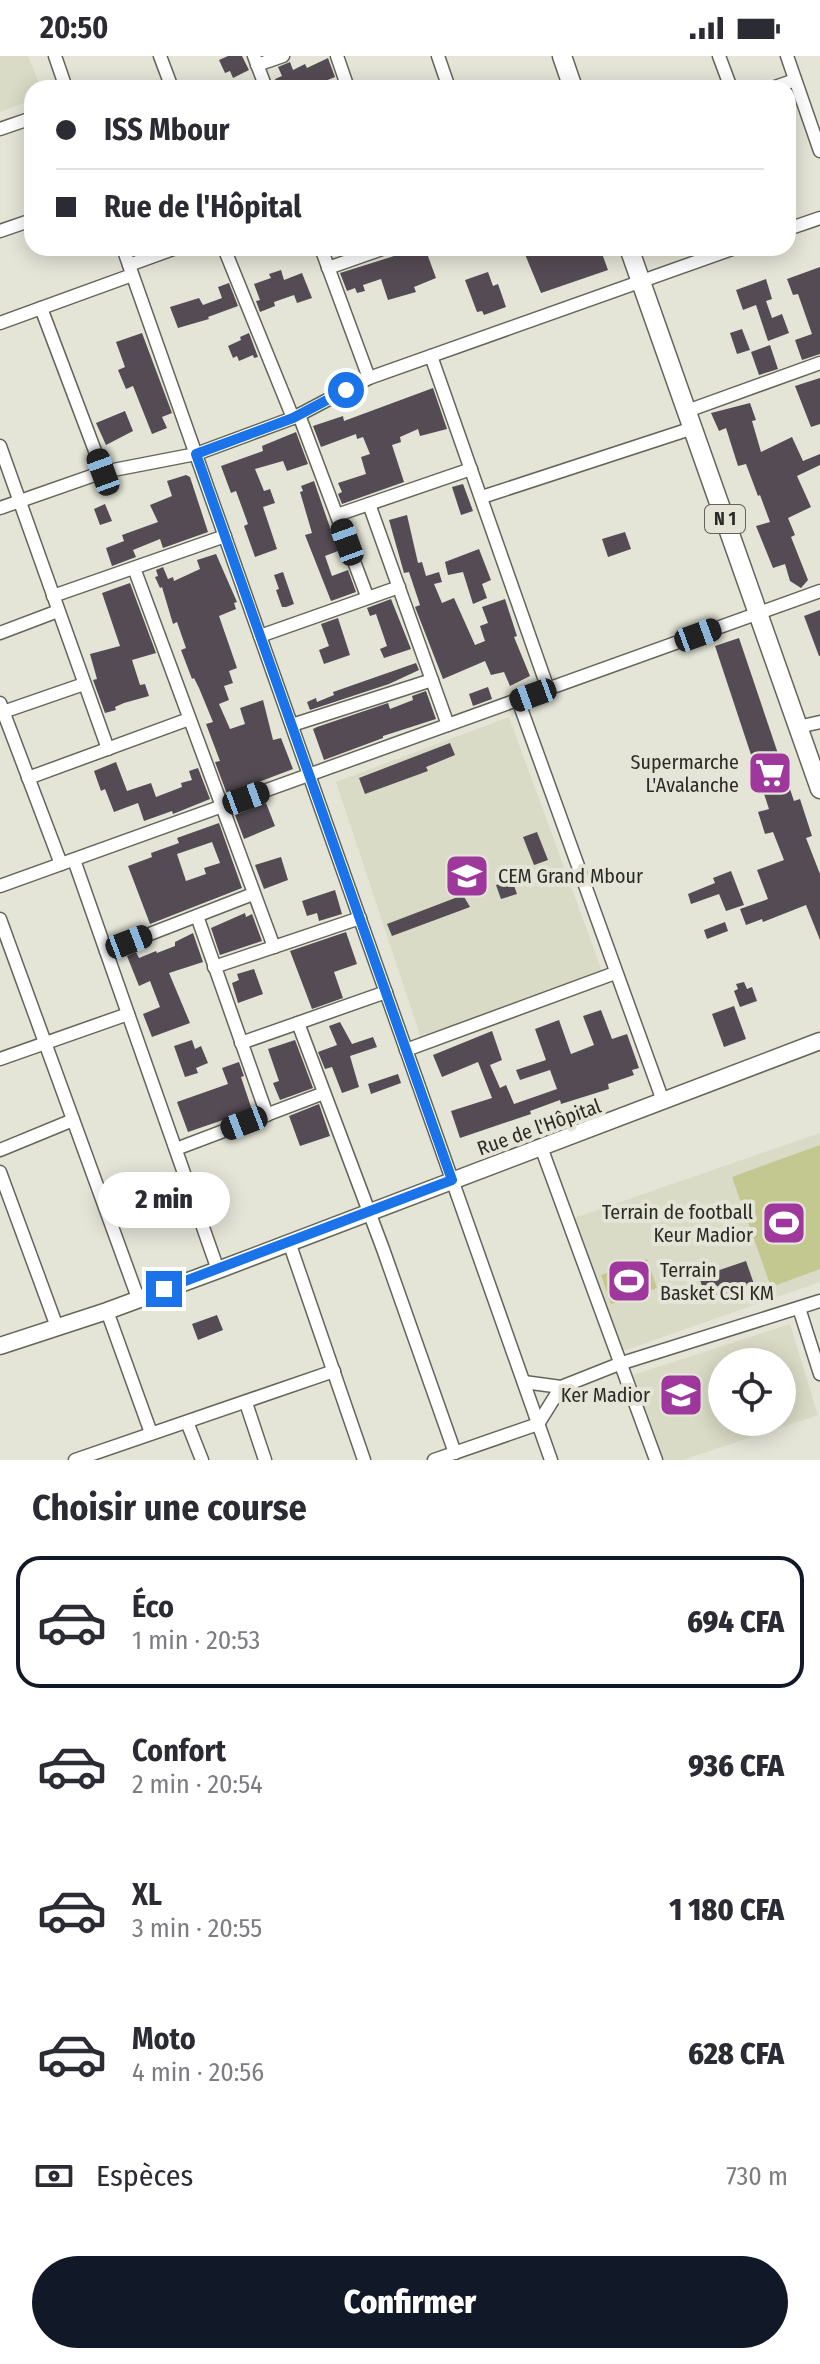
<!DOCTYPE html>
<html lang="fr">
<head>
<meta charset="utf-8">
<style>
  :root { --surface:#fff; --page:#f7f7f7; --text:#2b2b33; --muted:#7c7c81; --line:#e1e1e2; --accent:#111827 }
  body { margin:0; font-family:"Fira Sans Condensed",sans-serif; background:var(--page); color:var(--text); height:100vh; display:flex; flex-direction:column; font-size:30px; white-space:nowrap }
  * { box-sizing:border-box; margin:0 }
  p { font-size:26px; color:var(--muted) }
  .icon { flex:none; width:44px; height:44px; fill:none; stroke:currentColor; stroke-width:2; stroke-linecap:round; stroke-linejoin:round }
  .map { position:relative; height:1404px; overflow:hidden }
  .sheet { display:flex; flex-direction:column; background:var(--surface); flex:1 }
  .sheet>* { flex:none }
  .hud { position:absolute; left:24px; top:24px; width:772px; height:176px; border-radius:24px; box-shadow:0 4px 20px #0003; display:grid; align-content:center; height:176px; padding:0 32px; background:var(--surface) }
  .tools { position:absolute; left:708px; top:1292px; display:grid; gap:16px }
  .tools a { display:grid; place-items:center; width:88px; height:88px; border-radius:50%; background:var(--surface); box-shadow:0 4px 20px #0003; font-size:40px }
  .end { position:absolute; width:36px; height:36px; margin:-18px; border:10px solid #1a73e8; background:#fff; box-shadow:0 0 0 4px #fff }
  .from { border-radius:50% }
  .bubble { position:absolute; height:56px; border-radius:28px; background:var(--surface); box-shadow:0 4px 20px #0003; font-size:26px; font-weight:800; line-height:56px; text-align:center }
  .car { position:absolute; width:24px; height:48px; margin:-24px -12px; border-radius:10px; box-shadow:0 0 6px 2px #0007; background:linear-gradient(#222 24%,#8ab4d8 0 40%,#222 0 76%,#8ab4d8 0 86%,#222 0) }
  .hud b { display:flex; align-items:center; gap:28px; height:76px; font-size:30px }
  .hud b+b { border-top:2px solid var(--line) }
  .hud i { width:20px; height:20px; background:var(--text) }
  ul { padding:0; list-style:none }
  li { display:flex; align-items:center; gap:24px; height:132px; margin:0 16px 12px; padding:0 16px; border:4px solid transparent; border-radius:24px }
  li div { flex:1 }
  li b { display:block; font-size:30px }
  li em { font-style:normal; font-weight:800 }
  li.active { border-color:var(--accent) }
  li>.icon { width:72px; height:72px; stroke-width:1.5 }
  h2 { padding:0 32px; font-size:36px; line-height:96px }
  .pay { display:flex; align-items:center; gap:20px; height:88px; padding:0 32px; font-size:30px }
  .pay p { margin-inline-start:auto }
  .cta { display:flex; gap:16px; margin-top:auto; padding:16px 32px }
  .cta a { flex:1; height:92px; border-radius:48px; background:var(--accent); color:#fff; font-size:32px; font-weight:800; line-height:92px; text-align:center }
  .status { display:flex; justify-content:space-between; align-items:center; height:56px; padding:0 40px; background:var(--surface); direction:ltr }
  .status svg { height:22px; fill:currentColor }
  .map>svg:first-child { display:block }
  .built { fill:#d9dbc6; fill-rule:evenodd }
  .green { fill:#c3c891 }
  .building { fill:#554b54; fill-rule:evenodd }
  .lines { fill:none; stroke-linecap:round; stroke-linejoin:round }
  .minor-casing { stroke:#636558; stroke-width:15 }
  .major-casing { stroke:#636558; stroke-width:19 }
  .highway-casing { stroke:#636558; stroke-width:21 }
  .minor { stroke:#fff; stroke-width:12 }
  .major { stroke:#fff; stroke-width:16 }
  .highway { stroke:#fff; stroke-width:18 }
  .route { stroke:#1a73e8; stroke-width:10 }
  .labels { text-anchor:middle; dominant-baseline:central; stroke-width:8; stroke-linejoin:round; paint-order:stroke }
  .shield { fill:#e4e5d7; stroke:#62635b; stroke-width:2 }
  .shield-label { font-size:18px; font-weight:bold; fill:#2b2b26 }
  .poi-label { font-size:20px; fill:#2b2b26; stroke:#e4e5d7; text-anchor:end }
  .street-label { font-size:20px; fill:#2b2b26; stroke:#e4e5d7 }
</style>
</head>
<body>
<div class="status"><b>20:50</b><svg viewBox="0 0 49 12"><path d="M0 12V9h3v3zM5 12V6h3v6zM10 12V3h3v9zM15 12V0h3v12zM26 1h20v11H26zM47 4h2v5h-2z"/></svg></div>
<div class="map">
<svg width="820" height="1404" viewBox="0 0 820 1404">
  <rect width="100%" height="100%" fill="#e4e5d7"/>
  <!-- built -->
  <g class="built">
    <polygon points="0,0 28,0 41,32 32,32 32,44 0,56"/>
    <polygon points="509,661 602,915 421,982 336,726"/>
    <polygon points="820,1077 820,1226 623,1295 574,1162"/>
    <path d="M790,1268L818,1359L683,1404H661L633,1319ZM722,1306H782V1366H722Z"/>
  </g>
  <!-- green -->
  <g class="green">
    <polygon points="820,1089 820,1213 771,1231 732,1121"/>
    <polygon points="647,1203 657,1232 611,1248 601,1219"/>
  </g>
  <!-- building -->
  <g class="building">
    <polygon points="228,0 242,0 249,14 233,22 230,15 225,17 219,4"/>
    <polygon points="328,2 335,21 308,32 304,32 300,24 279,32 275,23 282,20 278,11 290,6 293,14 305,8 307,12"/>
    <polygon points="409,192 425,192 436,222 414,231 416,236 388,244 381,223 363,229 365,235 357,237 355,232 347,235 340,217 410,195"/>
    <polygon points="534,192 600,192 608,214 541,237 524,196"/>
    <polygon points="820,211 820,298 802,304 795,284 812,278 798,238 793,239 787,223"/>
    <polygon points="281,214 284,224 302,217 312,242 297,247 294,239 274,246 275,250 260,256 256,245 260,244 254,228 271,222 269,218"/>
    <polygon points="488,216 493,230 498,228 506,251 484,259 482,255 477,256 465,224"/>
    <polygon points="766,223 772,243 766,245 772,262 782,258 789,277 768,285 756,249 743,254 736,234"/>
    <polygon points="229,227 238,250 208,261 209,263 178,272 170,251 199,242 203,249 222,242 218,231"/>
    <polygon points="742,273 750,294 737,298 730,277"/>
    <polygon points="142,277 172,357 162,361 167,372 152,378 133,330 126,333 118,314 125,311 116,286"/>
    <polygon points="249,277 258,301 254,302 253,299 239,305 237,300 233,302 228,290 241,284 240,281"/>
    <polygon points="770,289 778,313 759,319 751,296"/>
    <polygon points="820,322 820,368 811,371 795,330"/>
    <polygon points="433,332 447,373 420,380 418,373 400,381 401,386 392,389 404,426 342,448 338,438 342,436 338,427 366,418 361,401 370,398 363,381 357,383 356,378 321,391 313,370 343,360 344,365"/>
    <polygon points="750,347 756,364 752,365 761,396 792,381 803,405 820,398 820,409 797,420 811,451 788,462 795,479 791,481 808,524 801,532 790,525 785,508 773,512 756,470 770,466 760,439 758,440 746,408 738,410 726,372 719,375 711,357"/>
    <polygon points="125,355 133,375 106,389 96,367"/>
    <polygon points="296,376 308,408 287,415 283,405 255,413 264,435 270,433 275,447 263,451 277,493 255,501 244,470 248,468 236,435 231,437 221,410 263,395 262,390"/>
    <polygon points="186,419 190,421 208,476 163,492 160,483 133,494 136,501 112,510 106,492 124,485 122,479 158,466 150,449 172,440 167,425"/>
    <polygon points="314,425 338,495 325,500 332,520 348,514 356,536 331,545 305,479 312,477 300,436 303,435 301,430"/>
    <polygon points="463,428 473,455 461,459 452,431"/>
    <polygon points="105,448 112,465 100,469 94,453"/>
    <polygon points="407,459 418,507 422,506 426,520 439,516 442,526 434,528 442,547 454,542 475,589 485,585 480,570 488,567 482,551 505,543 517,580 514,581 530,620 510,630 504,616 491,619 485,605 443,623 415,551 420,549 409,516 404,517 389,464"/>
    <polygon points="625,476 631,493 608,501 602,483"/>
    <polygon points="479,493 491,524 482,528 487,542 473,548 463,516 448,519 445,506"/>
    <polygon points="216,498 237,546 234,547 236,553 219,560 237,612 229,615 233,627 224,630 229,644 219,648 230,673 245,668 240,652 263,644 273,684 281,682 293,713 227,738 215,706 220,705 206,668 213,666 199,632 194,622 192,623 181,594 186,592 177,566 173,568 162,531 160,532 155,521 158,520 156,514 163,511 168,523 173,521 174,525 200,513 197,504"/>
    <polygon points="283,516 294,548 286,551 282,551 276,534 279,533 274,519"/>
    <polygon points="130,527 156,597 132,604 140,629 145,628 149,640 124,647 115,651 116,654 105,657 93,624 97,623 90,598 120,590 102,537"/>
    <polygon points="391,543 411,593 384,602 380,593 387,590 376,558 370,560 367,552"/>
    <polygon points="820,554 820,600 819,600 804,560"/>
    <polygon points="338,562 350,599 324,608 319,594 329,590 321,568"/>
    <polygon points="739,582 794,745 800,743 812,780 806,782 820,818 820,884 806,849 763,866 762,863 746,869 740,853 768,843 757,814 784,804 773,776 765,778 758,756 769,753 715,590"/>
    <polygon points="416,607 419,614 389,628 310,654 307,646 316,642 317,646 334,639 333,636"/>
    <polygon points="488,631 492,643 473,650 469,638"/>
    <polygon points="426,635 436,663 383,680 383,682 324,704 313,673 317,671 388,647 390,653 413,644 412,640"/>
    <polygon points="450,687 455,699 426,711 428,715 365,738 359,722"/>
    <polygon points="116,706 127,735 151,727 156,741 182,731 181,727 192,724 189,715 198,712 210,743 173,758 172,755 144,765 138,747 114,756 105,733 101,735 94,715"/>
    <polygon points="266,747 275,770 244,783 235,759"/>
    <path d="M219,767L242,832L150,868L128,810L152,801L151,797L179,787L177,782ZM212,786L220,807L204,812L206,818L186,825L177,798Z"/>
    <polygon points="537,776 548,804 534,809 523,781"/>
    <polygon points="281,801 288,824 264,833 255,809"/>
    <polygon points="731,815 744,849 726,855 719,838 691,848 688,838 715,827 713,822"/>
    <polygon points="512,824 517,838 501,843 496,829"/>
    <polygon points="335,834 342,858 319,865 317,857 307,860 302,845"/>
    <polygon points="463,839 470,851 392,880 387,868"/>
    <polygon points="245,857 246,861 252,858 262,885 220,899 211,872"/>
    <polygon points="725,866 728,875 707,883 704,874"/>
    <polygon points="346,876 357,908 334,916 343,942 312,953 290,895"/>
    <polygon points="193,877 203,906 169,917 190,967 152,981 143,958 160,951 150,925 139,930 127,900 136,896 139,902 156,895 157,897 175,890 175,886"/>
    <polygon points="254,913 263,938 238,947 232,927 239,924 237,918"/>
    <polygon points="744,926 747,933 752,931 757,945 740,951 734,935 738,933 736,928"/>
    <polygon points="734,950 746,983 724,991 712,958"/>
    <polygon points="601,954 612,983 627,978 639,1012 632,1014 634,1019 608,1028 609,1033 561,1048 560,1044 530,1055 531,1058 460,1082 451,1055 492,1042 478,1006 442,1021 433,999 492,975 502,1004 490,1009 500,1032 506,1029 514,1048 557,1033 550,1014 520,1024 516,1014 546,1004 535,973 559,964 571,998 594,989 583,960"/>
    <polygon points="340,966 352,988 373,981 377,991 350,1000 359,1031 342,1037 332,1011 325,1013 318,996 337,989 329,970"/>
    <polygon points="192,984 195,993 201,990 208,1007 196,1012 198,1017 185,1021 174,990"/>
    <polygon points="295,984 313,1032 280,1044 273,1027 279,1025 268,993"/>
    <polygon points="239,1006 244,1020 241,1021 252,1054 188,1076 177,1046 228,1028 222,1012"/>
    <polygon points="398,1018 401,1027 371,1038 368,1028"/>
    <polygon points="319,1048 330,1080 300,1090 289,1060"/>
    <polygon points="746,1205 754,1228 707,1244 699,1221"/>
    <polygon points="217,1259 223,1274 198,1284 192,1268"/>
  </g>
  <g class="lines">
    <!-- minor casing -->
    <g class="minor-casing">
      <g id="minor">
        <polyline points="55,0 66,32"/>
        <polyline points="160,0 172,32"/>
        <polyline points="254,0 266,32"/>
        <polyline points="337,0 348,32"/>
        <polyline points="438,0 449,32"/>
        <polyline points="719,0 731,32"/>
        <polyline points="787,0 820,95"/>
        <polyline points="257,9 283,0"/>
        <polyline points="772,32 795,24"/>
        <polyline points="0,73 32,62"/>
        <polyline points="788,173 820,162"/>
        <polyline points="0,175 32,164"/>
        <polyline points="123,192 551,1404"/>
        <polyline points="224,192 293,362"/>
        <polyline points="321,192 369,322"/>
        <polyline points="129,209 176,192"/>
        <polyline points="328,212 385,192"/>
        <polyline points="41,252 103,416"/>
        <polyline points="0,267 132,219"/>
        <polyline points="431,300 548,633"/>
        <polyline points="687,355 820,307"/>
        <polyline points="299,359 367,540"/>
        <polyline points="0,390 108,693"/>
        <polyline points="482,441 693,372"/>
        <polyline points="369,448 448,669"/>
        <polyline points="0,452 103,416 196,398 293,362 369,322 735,192"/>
        <polyline points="337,459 471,413"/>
        <polyline points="134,512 274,891"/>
        <polyline points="53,540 225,480"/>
        <polyline points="0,577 58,555"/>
        <polyline points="260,580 399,531"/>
        <polyline points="518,644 663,1045"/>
        <polyline points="0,647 61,808"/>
        <polyline points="3,656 84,628"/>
        <polyline points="292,669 432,624"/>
        <polyline points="798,671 820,666"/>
        <polyline points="28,722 189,663"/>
        <polyline points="74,804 218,1214"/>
        <polyline points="0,830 820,535"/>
        <polyline points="197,860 267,1059"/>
        <polyline points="0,863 138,1242"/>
        <polyline points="106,895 253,838"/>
        <polyline points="214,911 360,862"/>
        <polyline points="298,967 383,1193 455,1397"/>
        <polyline points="241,987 386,936"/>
        <polyline points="406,994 615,917"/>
        <polyline points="0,1003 128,958"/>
        <polyline points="541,1091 656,1404"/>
        <polyline points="176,1093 324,1037"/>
        <polyline points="0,1094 73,1064"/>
        <polyline points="0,1116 57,1271"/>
        <polyline points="289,1186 364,1404"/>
        <polyline points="799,1252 820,1318"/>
        <polyline points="107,1255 151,1377"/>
        <polyline points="524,1326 561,1331 619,1308 820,1245"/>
        <polyline points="246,1347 265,1404"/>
        <polyline points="187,1366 202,1404"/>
        <polyline points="75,1404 334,1315"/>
        <polyline points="434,1404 538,1368 561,1331"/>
      </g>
    </g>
    <!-- major casing -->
    <g class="major-casing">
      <polyline id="major" points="0,1290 107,1255 218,1214 820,985"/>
    </g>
    <!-- highway casing -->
    <g class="highway-casing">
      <g id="highway">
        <polyline points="562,0 573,32"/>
        <polyline points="629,192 820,733"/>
      </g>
    </g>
    <!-- minor -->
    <use href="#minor" class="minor"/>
    <!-- major -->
    <use href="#major" class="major"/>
    <!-- highway -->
    <use href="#highway" class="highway"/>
  </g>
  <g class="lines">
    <!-- route -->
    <polyline class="route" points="164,1233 452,1124 196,398 293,362 346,334"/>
  </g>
  <!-- icons -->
  <defs>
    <g id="supermarket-square" transform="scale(2.3)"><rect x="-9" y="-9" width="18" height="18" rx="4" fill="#9f389c" stroke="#e4e5d7"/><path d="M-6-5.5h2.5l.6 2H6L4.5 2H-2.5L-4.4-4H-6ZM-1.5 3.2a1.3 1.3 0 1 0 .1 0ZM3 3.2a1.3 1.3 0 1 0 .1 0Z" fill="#fff"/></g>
    <g id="school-square" transform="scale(2.3)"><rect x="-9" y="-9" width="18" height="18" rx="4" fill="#9f389c" stroke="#e4e5d7"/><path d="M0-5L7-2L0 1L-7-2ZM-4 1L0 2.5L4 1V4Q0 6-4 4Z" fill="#fff"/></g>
    <g id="stadium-square" transform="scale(2.3)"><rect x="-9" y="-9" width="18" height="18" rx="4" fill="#9f389c" stroke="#e4e5d7"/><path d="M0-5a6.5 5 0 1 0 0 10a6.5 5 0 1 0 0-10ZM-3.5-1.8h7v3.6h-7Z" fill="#fff"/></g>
  </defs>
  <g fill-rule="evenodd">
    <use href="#supermarket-square" x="770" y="717"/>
    <use href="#school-square" x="467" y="820"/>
    <use href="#stadium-square" x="784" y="1167"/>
    <use href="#stadium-square" x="629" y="1225"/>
    <use href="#school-square" x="681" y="1339"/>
  </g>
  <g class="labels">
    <!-- shield labels -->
    <rect class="shield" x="705" y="449" width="40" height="28" rx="6"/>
    <g class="shield-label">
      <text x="725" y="463">N 1</text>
    </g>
    <!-- poi labels -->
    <g class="poi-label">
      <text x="739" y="706">Supermarche<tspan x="739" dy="23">L'Avalanche</tspan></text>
      <text x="498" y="820" text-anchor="start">CEM Grand Mbour</text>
      <text x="753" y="1156">Terrain de football<tspan x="753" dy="23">Keur Madior</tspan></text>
      <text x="660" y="1214" text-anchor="start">Terrain<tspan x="660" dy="23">Basket CSI KM</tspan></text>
      <text x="650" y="1339">Ker Madior</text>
    </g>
    <!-- street labels -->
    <g class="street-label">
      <text transform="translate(539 1071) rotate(-20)">Rue de l'Hôpital</text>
    </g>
  </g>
</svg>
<div class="tools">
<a><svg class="icon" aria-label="locate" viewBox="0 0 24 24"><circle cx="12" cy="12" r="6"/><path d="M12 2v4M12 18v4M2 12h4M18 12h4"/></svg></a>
</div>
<i class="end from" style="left:346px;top:334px"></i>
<i class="end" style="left:164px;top:1233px"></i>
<div class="bubble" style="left:98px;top:1116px;width:132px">2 min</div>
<i class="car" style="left:103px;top:416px;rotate:340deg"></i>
<i class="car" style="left:347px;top:486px;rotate:340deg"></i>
<i class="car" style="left:698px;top:579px;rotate:70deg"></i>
<i class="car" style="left:533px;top:639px;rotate:250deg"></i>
<i class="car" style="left:246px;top:742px;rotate:70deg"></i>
<i class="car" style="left:129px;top:886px;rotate:69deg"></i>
<i class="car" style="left:244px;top:1067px;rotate:249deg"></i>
<div class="hud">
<b><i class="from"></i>ISS Mbour</b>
<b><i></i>Rue de l'Hôpital</b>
</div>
</div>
<section class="sheet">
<h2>Choisir une course</h2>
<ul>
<li class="active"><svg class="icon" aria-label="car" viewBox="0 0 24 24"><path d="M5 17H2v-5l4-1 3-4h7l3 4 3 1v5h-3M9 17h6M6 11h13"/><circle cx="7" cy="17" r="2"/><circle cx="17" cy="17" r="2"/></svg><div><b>Éco</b><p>1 min · 20:53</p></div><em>694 CFA</em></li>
<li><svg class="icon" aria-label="car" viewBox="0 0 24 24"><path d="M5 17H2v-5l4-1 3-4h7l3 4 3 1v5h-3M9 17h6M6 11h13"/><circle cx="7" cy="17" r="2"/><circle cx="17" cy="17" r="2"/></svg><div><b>Confort</b><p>2 min · 20:54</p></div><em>936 CFA</em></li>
<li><svg class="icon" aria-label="car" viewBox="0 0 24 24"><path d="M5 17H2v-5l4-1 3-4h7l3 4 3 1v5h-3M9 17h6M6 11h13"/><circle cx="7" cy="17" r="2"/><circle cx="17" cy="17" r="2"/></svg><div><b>XL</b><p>3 min · 20:55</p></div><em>1 180 CFA</em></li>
<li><svg class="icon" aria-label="car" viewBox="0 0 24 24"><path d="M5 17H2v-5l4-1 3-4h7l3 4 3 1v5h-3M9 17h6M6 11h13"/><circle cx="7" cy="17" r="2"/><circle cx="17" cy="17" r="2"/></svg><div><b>Moto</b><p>4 min · 20:56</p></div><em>628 CFA</em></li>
</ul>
<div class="pay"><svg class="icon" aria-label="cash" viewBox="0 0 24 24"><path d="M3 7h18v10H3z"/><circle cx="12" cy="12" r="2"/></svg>Espèces<p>730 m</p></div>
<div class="cta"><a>Confirmer</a></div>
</section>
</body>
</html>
